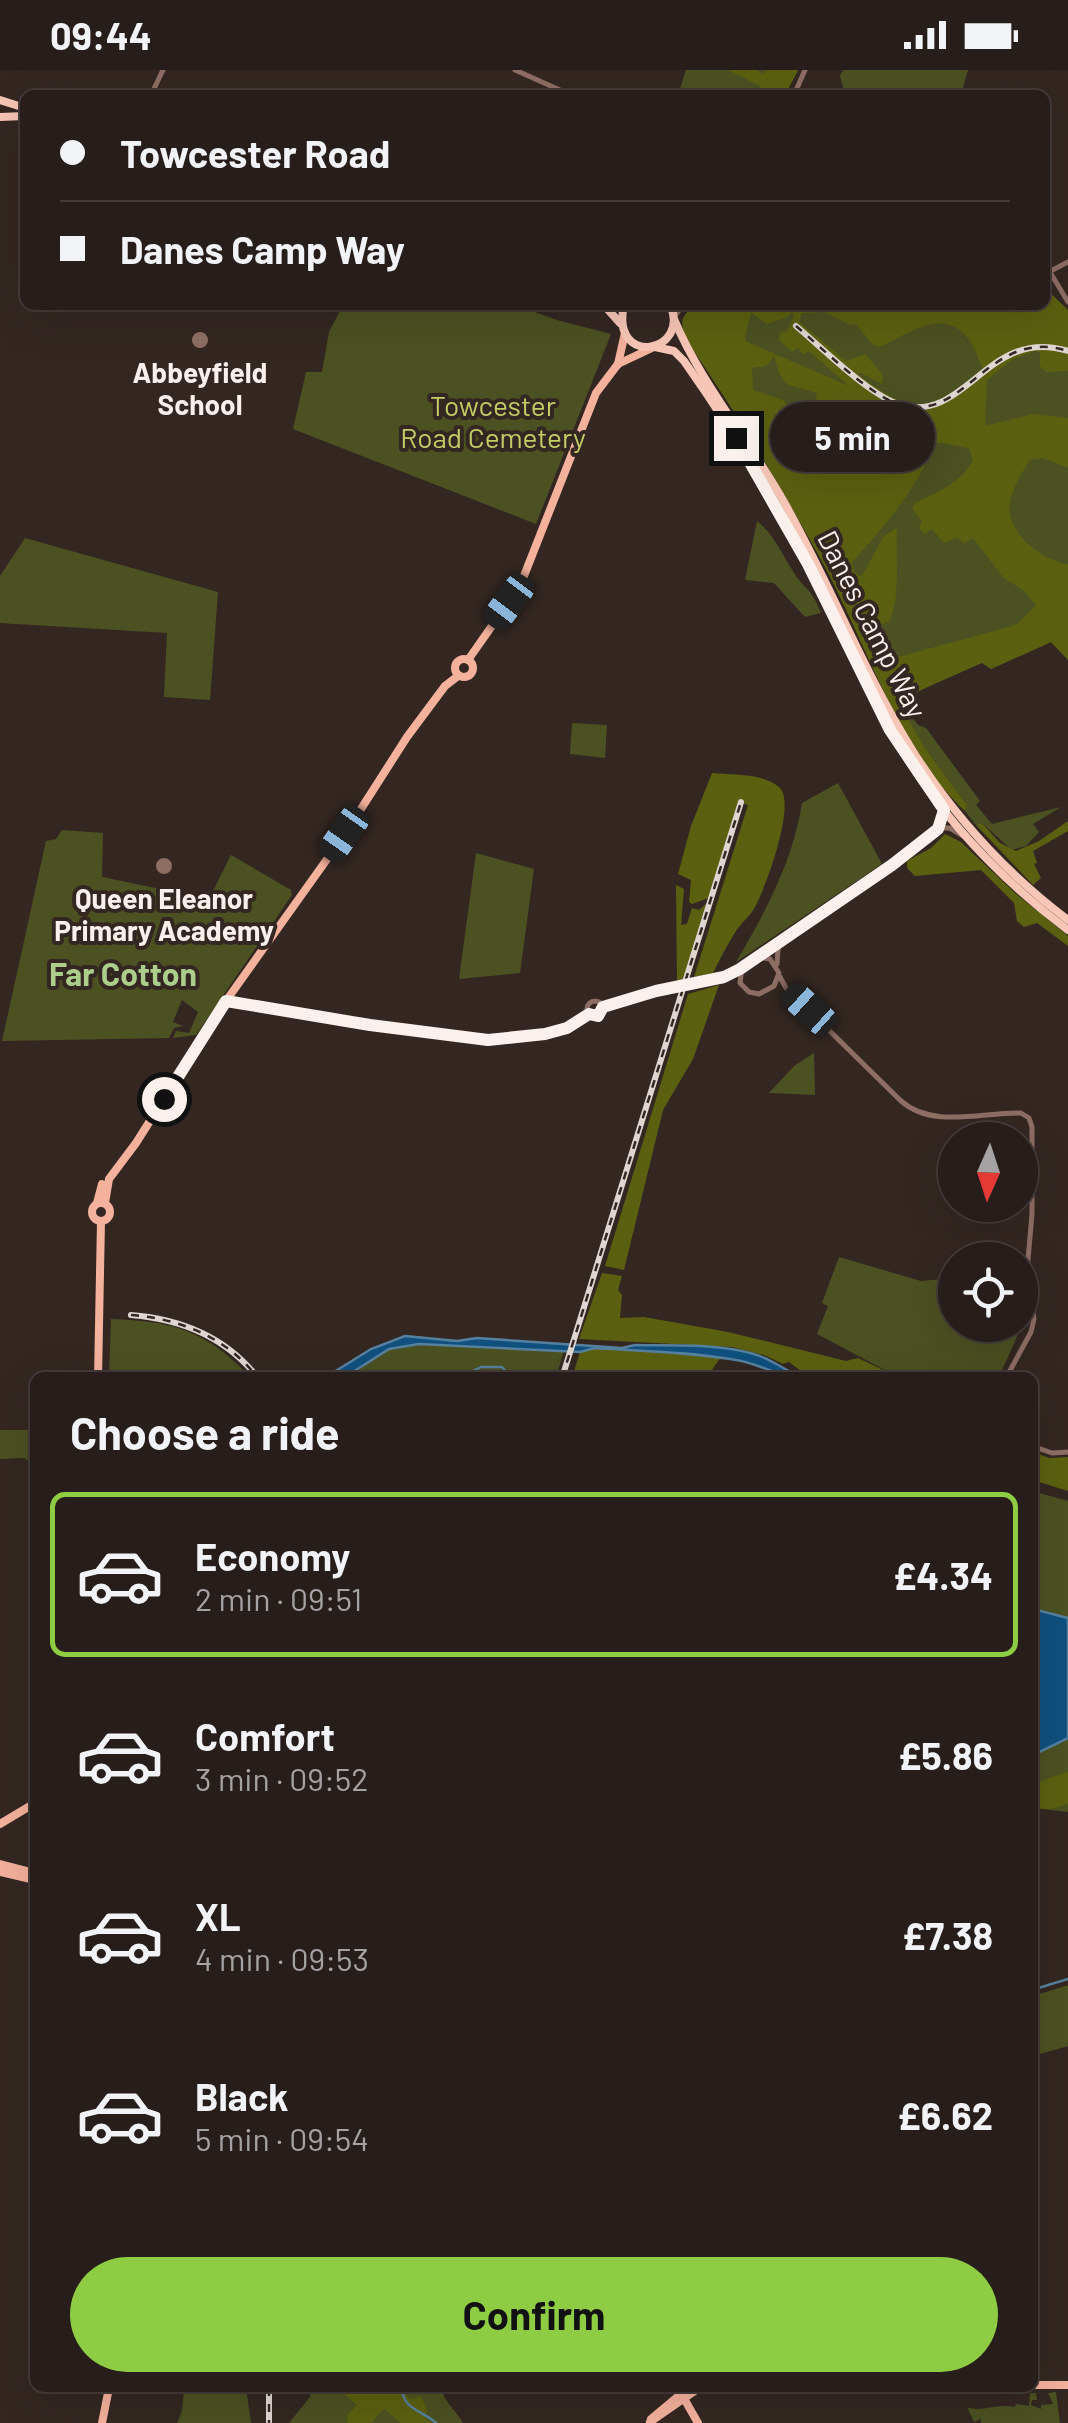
<!DOCTYPE html>
<html lang="en">
<head>
<meta charset="utf-8">
<style>
  :root { --surface:#271d1a; --page:#332a27; --text:#f1f3f6; --muted:#a4a2a2; --line:#433b39; --accent:#8ecd43 }
  body { margin:0; font-family:Barlow,sans-serif; background:var(--page); color:var(--text); height:100vh; display:flex; flex-direction:column; font-size:38px; white-space:nowrap }
  * { box-sizing:border-box; margin:0 }
  p { font-size:32px; color:var(--muted) }
  .icon { flex:none; width:55px; height:55px; fill:none; stroke:currentColor; stroke-width:2; stroke-linecap:round; stroke-linejoin:round }
  .map { position:relative; flex:1; overflow:hidden }
  .side { position:absolute; left:30px; top:1302px; width:1008px; height:1020px; display:flex; flex-direction:column; background:var(--surface); border-radius:15px; box-shadow:0 10px 40px #0002,0 0 0 2px var(--line) }
  .side>* { flex:none }
  .hud { position:absolute; left:20px; top:20px; width:1030px; height:220px; border-radius:15px; box-shadow:0 10px 40px #0002,0 0 0 2px var(--line); display:grid; align-content:center; height:220px; padding:0 40px; background:var(--surface) }
  .needle { width:65px; rotate:183deg }
  .fabs { position:absolute; left:938px; top:1052px; display:grid; gap:20px }
  .fabs a { display:grid; place-items:center; width:100px; height:100px; border-radius:50%; background:var(--surface); box-shadow:0 10px 40px #0002,0 0 0 2px var(--line); font-size:50px }
  .end { position:absolute; width:45px; height:45px; margin:-22px; border:12px solid #faf1ed; background:#111; box-shadow:0 0 0 5px #111 }
  .from { border-radius:50% }
  .bubble { position:absolute; height:70px; border-radius:35px; background:var(--surface); box-shadow:0 10px 40px #0002,0 0 0 2px var(--line); font-size:32px; font-weight:700; line-height:70px; text-align:center }
  .car { position:absolute; width:30px; height:60px; margin:-30px -15px; border-radius:12px; box-shadow:0 0 8px 2px #0007; background:linear-gradient(#222 24%,#8ab4d8 0 40%,#222 0 76%,#8ab4d8 0 86%,#222 0) }
  .hud b { display:flex; align-items:center; gap:35px; height:95px; font-size:38px }
  .hud b+b { border-top:2px solid var(--line) }
  .hud i { width:25px; height:25px; background:var(--text) }
  ul { padding:0; list-style:none }
  li { display:flex; align-items:center; gap:30px; height:165px; margin:0 20px 15px; padding:0 20px; border:5px solid transparent; border-radius:15px }
  li div { flex:1 }
  li b { display:block; font-size:38px }
  li em { font-style:normal; font-weight:700 }
  li.current { border-color:var(--accent) }
  li>.icon { width:90px; height:90px; stroke-width:1.5 }
  h2 { padding:0 40px; font-size:45px; line-height:120px }
  .cta { display:flex; gap:20px; margin-top:auto; padding:20px 40px }
  .cta a { flex:1; height:115px; border-radius:60px; background:var(--accent); color:#111; font-size:40px; font-weight:700; line-height:115px; text-align:center }
  .status { display:flex; justify-content:space-between; align-items:center; height:70px; padding:0 50px; background:var(--surface); direction:ltr }
  .status svg { height:28px; fill:currentColor }
  .map>svg:first-child { display:block }
  .green { fill:#4c5122 }
  .forest { fill:#5b6010; fill-rule:evenodd }
  .water { fill:#10507e; stroke:#56809f; stroke-width:2.5 }
  .lines { fill:none; stroke-linecap:round; stroke-linejoin:round }
  .stream { stroke:#56809f; stroke-width:2.5 }
  .tertiary { stroke:#8e6e64; stroke-width:5 }
  .primary { stroke:#f4b19c; stroke-width:8 }
  .trunk { stroke:#f7c6b6; stroke-width:8 }
  .rail-casing { stroke:#dfd6d2; stroke-width:6 }
  .rail { stroke:#342722; stroke-width:2.5; stroke-dasharray:8; stroke-linecap:butt }
  .tertiary-bridge { stroke:#8e6e64; stroke-width:5 }
  .route { stroke:#faf1ed; stroke-width:12 }
  .education-dot { fill:#8d6e63; stroke:#342722; stroke-width:4 }
  .labels { text-anchor:middle; dominant-baseline:central; stroke-width:8; stroke-linejoin:round; paint-order:stroke }
  .poi-label { font-size:28px; font-weight:bold; fill:#faf1ed; stroke:#342722 }
  .park-label { font-size:28px; fill:#c3cd66; stroke:#342722 }
  .street-label { font-size:28px; fill:#faf1ed; stroke:#342722 }
  .quarter-label { font-size:32px; font-weight:bold; fill:#abcf8a; stroke:#342722 }
</style>
</head>
<body>
<div class="status"><b>09:44</b><svg viewBox="0 0 49 12"><path d="M0 12V9h3v3zM5 12V6h3v6zM10 12V3h3v9zM15 12V0h3v12zM26 1h20v11H26zM47 4h2v5h-2z"/></svg></div>
<div class="map">
<svg width="1068" height="2353" viewBox="0 0 1068 2353">
  <rect width="100%" height="100%" fill="#342722"/>
  <!-- green -->
  <g class="green">
    <polygon points="686,0 798,0 785,25 678,25"/>
    <polygon points="843,0 968,0 961,24 957,25 845,25 840,6"/>
    <path d="M1045,218L1068,240V590L1051,572L991,599L982,592L900,630L918,655L926,658L980,731L976,735L992,754L1061,737L1033,754L1039,762L1026,776L1012,780L982,753L976,755L965,741L967,735L925,678L876,601L826,498L748,362L686,269C680,251 680,247 696,235H1045Z"/>
    <polygon points="343,235 515,235 557,250 611,264 536,454 293,359 306,302 322,302 329,262"/>
    <path d="M757,451C775,466 782,484 794,503C806,521 812,519 821,543L805,547L774,513L745,510Z"/>
    <polygon points="25,468 218,522 210,630 164,627 167,563 0,553 0,506"/>
    <polygon points="572,653 607,655 605,688 570,684"/>
    <path d="M838,713L882,794L736,892C765,843 793,791 802,733Z"/>
    <polygon points="62,760 103,763 102,807 209,829 231,785 291,820 292,825 196,965 173,968 176,961 189,963 198,942 182,930 173,952 183,956 174,958 169,968 2,971 46,771 56,769"/>
    <polygon points="476,783 534,799 520,903 459,909"/>
    <polygon points="814,983 815,1025 769,1023 794,996"/>
    <polygon points="839,1187 921,1211 955,1208 955,1255 1020,1255 1020,1241 1027,1244 999,1307 898,1307 817,1264 828,1236 822,1233"/>
    <path d="M111,1249C173,1251 207,1261 250,1307H109Z"/>
    <polygon points="413,1274 419,1274 564,1281 556,1307 345,1308 389,1279"/>
    <polygon points="0,1360 35,1360 35,1395 24,1388 0,1389"/>
    <polygon points="1032,1421 1068,1431 1068,1742 1033,1738"/>
    <polygon points="1068,1915 1068,1976 1033,1986 1033,1926"/>
    <polygon points="184,2318 246,2318 251,2353 177,2353 182,2341"/>
    <path d="M311,2318H442C442,2330 456,2340 463,2353H289L310,2327Z"/>
    <path d="M1056,2322L1060,2353H981V2349L974,2352L967,2337C983,2343 994,2333 1015,2337L1016,2334L1029,2336L1030,2323H1036L1037,2330H1032L1031,2335L1041,2339V2335L1053,2334L1048,2323Z"/>
  </g>
  <!-- forest -->
  <g class="forest">
    <polygon points="728,0 757,0 763,4 768,0 798,0 785,25 757,25 760,16"/>
    <path d="M1045,218L1068,240V301L1046,302L1040,296V282L1035,281L1013,289L987,310L985,356L1033,344L1068,348V398L1043,388L1030,390C1021,404 1012,418 1010,434C1005,462 1043,491 1068,494V590L1051,572L991,599L982,593L900,629L898,633L925,678L967,735L965,741C900,682 866,574 825,497C783,419 736,343 686,269C680,251 680,247 696,235H1045ZM792,242L794,246L787,261L780,263L779,270L792,282L798,277L803,284L809,281L849,316L747,272L745,267L751,243L767,254L788,247ZM825,242L850,255L856,254L872,274L880,277C905,266 941,237 966,266C975,275 978,290 984,301C931,341 914,348 859,305V302L882,314L883,305L865,284L846,291L799,252L802,243ZM774,286C784,322 786,312 816,323L818,342L828,355L810,369L796,359L784,330L753,320L752,298L766,296ZM935,372L969,378L973,390C962,412 937,423 916,432L912,439L922,451L919,458L924,464L932,459L944,473L956,468L965,473L973,468L1003,507L1024,521L1036,535L1016,555L884,591L867,559V551L882,554L890,551C901,520 895,489 897,458L884,466L861,507L854,501L852,492C884,457 919,417 935,372Z"/>
    <path d="M712,703C731,705 765,703 780,718C796,735 766,817 755,837C750,846 741,853 736,861C727,875 720,889 713,903L694,907L748,735L738,732L709,828L692,834L689,832L691,810L678,804L691,756Z"/>
    <polygon points="1068,751 1068,761 1033,781 1037,793 1034,794 1041,808 1033,815 976,755 982,753 1000,773 1016,781 1039,771"/>
    <polygon points="945,764 961,772 1015,823 1068,866 1068,876 1037,853 1024,857 1017,851 1014,833 981,800 915,806 907,798 907,791 931,778"/>
    <polygon points="676,815 684,819 681,855 687,854 692,838 699,840 707,833 685,909 677,911"/>
    <polygon points="719,915 693,989 663,1040 624,1200 605,1196 688,924"/>
    <polygon points="602,1203 622,1206 618,1220 622,1225 620,1248 644,1247 728,1262 846,1291 858,1288 898,1307 809,1307 789,1292 783,1294 764,1285 732,1277 579,1269"/>
    <polygon points="597,1278 721,1287 707,1307 572,1308 580,1282"/>
    <polygon points="1033,1382 1049,1388 1068,1387 1068,1421 1033,1410"/>
    <polygon points="1068,1701 1068,1734 1050,1739 1033,1738 1032,1715"/>
    <polygon points="313,2318 403,2318 409,2329 421,2326 427,2340 425,2348 433,2353 401,2353 384,2339 371,2353 347,2353 348,2344 357,2335 341,2321 319,2325"/>
  </g>
  <!-- water -->
  <g class="water">
    <path d="M405,1266L457,1271L477,1268L622,1278L635,1275C673,1276 717,1273 754,1284C772,1289 785,1301 802,1307C779,1308 759,1293 736,1290C690,1282 641,1281 595,1278L580,1282L419,1274L389,1279L345,1307H326L371,1279Z"/>
    <polygon points="1033,1539 1068,1548 1068,1668 1033,1685"/>
  </g>
  <g class="lines">
    <!-- stream -->
    <g class="stream">
      <polyline points="459,1308 481,1297 502,1297 508,1304"/>
      <polyline points="1032,1920 1068,1909"/>
      <path d="M402,2318C403,2340 422,2340 436,2353"/>
    </g>
    <!-- tertiary -->
    <g class="tertiary">
      <polyline points="515,0 571,25"/>
      <polyline points="151,25 163,0"/>
      <polyline points="794,25 805,0"/>
      <polyline points="1050,202 1068,232"/>
      <polyline points="1045,204 1068,192"/>
      <polyline points="674,247 683,235"/>
      <polyline points="941,758 950,758 963,766"/>
      <polyline points="758,887 770,889 779,903 774,916 759,924 749,922 740,913 742,897 892,795 939,759 944,740"/>
      <polyline points="777,894 778,879 782,871"/>
      <path d="M780,907L786,918L901,1031C933,1059 982,1042 1021,1043L1029,1048L1032,1057V1144L1027,1201L1034,1249L1031,1262L1006,1308"/>
      <polyline points="703,911 724,907 742,897"/>
      <polyline points="226,931 370,955 488,970 545,964 567,958 589,944"/>
      <circle cx="595" cy="939" r="8"/>
      <polyline points="603,937 675,917"/>
      <polyline points="1032,1376 1052,1383 1068,1382"/>
    </g>
    <!-- primary -->
    <g class="primary">
      <polyline points="618,294 625,263"/>
      <circle cx="464" cy="598" r="9"/>
      <polyline points="468,590 520,516 596,323 618,294 652,278"/>
      <circle cx="101" cy="1142" r="9"/>
      <polyline points="97,1133 102,1114"/>
      <polyline points="105,1133 109,1109 136,1073 226,931 345,764 407,667 445,616 458,606"/>
      <polyline points="98,1308 101,1151"/>
      <polyline points="0,1754 35,1733"/>
      <polyline points="0,1794 35,1803"/>
      <polyline points="0,1802 35,1810"/>
      <polyline points="1032,2315 1068,2315"/>
      <polyline points="678,2318 698,2353"/>
      <polyline points="651,2349 688,2318"/>
      <polyline points="650,2352 699,2318"/>
      <polyline points="102,2353 109,2318"/>
    </g>
    <!-- trunk -->
    <g class="trunk">
      <polyline points="0,30 25,38"/>
      <polyline points="0,47 25,46"/>
      <polyline points="604,235 620,253"/>
      <path d="M624,235C610,299 692,282 670,235"/>
      <path d="M674,249C701,314 750,371 784,432C830,514 864,603 914,683C955,747 1007,804 1068,850"/>
      <path d="M655,277L674,281L684,291C729,355 771,422 807,492C836,546 858,603 888,656C932,737 995,805 1068,860"/>
    </g>
    <!-- rail casing -->
    <g class="rail-casing">
      <g id="rail">
        <path d="M796,256C821,277 871,327 901,335C967,353 988,256 1068,281"/>
        <path d="M131,1245C181,1249 226,1267 258,1308"/>
        <polyline points="562,1308 741,732"/>
        <polyline points="269,2318 269,2353"/>
      </g>
    </g>
    <!-- rail -->
    <use href="#rail" class="rail"/>
    <!-- tertiary-bridge -->
    <polyline class="tertiary-bridge" points="675,917 703,911"/>
  </g>
  <g class="lines">
    <!-- route -->
    <polyline class="route" points="164,1029 226,931 370,955 488,970 545,964 567,958 589,944 598,946 603,937 656,921 724,907 740,899 892,795 938,759 944,740 890,660 808,494 736,368"/>
  </g>
  <!-- markers -->
  <g class="education-dot">
    <circle cx="200" cy="270" r="10"/>
    <circle cx="164" cy="796" r="10"/>
  </g>
  <g class="labels">
    <!-- poi labels -->
    <g class="poi-label">
      <text x="200" y="302">Abbeyfield<tspan x="200" dy="32">School</tspan></text>
      <text x="164" y="828">Queen Eleanor<tspan x="164" dy="32">Primary Academy</tspan></text>
    </g>
    <!-- park labels -->
    <g class="park-label">
      <text x="493" y="335">Towcester<tspan x="493" dy="32">Road Cemetery</tspan></text>
    </g>
    <!-- street labels -->
    <g class="street-label">
      <text transform="translate(873 554) rotate(63)">Danes Camp Way</text>
    </g>
    <!-- quarter labels -->
    <g class="quarter-label">
      <text x="123" y="903">Far Cotton</text>
    </g>
  </g>
</svg>
<div class="fabs">
<a><svg class="needle" viewBox="-14 -14 28 28"><path d="M0-13l5 13h-10z" fill="#e53935"/><path d="M0 13l5-13h-10z" fill="#a4a2a2"/></svg></a>
<a><svg class="icon" aria-label="locate" viewBox="0 0 24 24"><circle cx="12" cy="12" r="6"/><path d="M12 2v4M12 18v4M2 12h4M18 12h4"/></svg></a>
</div>
<i class="end from" style="left:164px;top:1029px"></i>
<i class="end" style="left:736px;top:368px"></i>
<div class="bubble" style="left:770px;top:332px;width:165px">5 min</div>
<i class="car" style="left:509px;top:532px;rotate:217deg"></i>
<i class="car" style="left:344px;top:764px;rotate:215deg"></i>
<i class="car" style="left:809px;top:939px;rotate:312deg"></i>
<div class="hud">
<b><i class="from"></i>Towcester Road</b>
<b><i></i>Danes Camp Way</b>
</div>
<section class="side">
<h2>Choose a ride</h2>
<ul>
<li class="current"><svg class="icon" aria-label="car" viewBox="0 0 24 24"><path d="M5 17H2v-5l4-1 3-4h7l3 4 3 1v5h-3M9 17h6M6 11h13"/><circle cx="7" cy="17" r="2"/><circle cx="17" cy="17" r="2"/></svg><div><b>Economy</b><p>2 min · 09:51</p></div><em>£4.34</em></li>
<li><svg class="icon" aria-label="car" viewBox="0 0 24 24"><path d="M5 17H2v-5l4-1 3-4h7l3 4 3 1v5h-3M9 17h6M6 11h13"/><circle cx="7" cy="17" r="2"/><circle cx="17" cy="17" r="2"/></svg><div><b>Comfort</b><p>3 min · 09:52</p></div><em>£5.86</em></li>
<li><svg class="icon" aria-label="car" viewBox="0 0 24 24"><path d="M5 17H2v-5l4-1 3-4h7l3 4 3 1v5h-3M9 17h6M6 11h13"/><circle cx="7" cy="17" r="2"/><circle cx="17" cy="17" r="2"/></svg><div><b>XL</b><p>4 min · 09:53</p></div><em>£7.38</em></li>
<li><svg class="icon" aria-label="car" viewBox="0 0 24 24"><path d="M5 17H2v-5l4-1 3-4h7l3 4 3 1v5h-3M9 17h6M6 11h13"/><circle cx="7" cy="17" r="2"/><circle cx="17" cy="17" r="2"/></svg><div><b>Black</b><p>5 min · 09:54</p></div><em>£6.62</em></li>
</ul>
<div class="cta"><a>Confirm</a></div>
</section>
</div>
</body>
</html>
